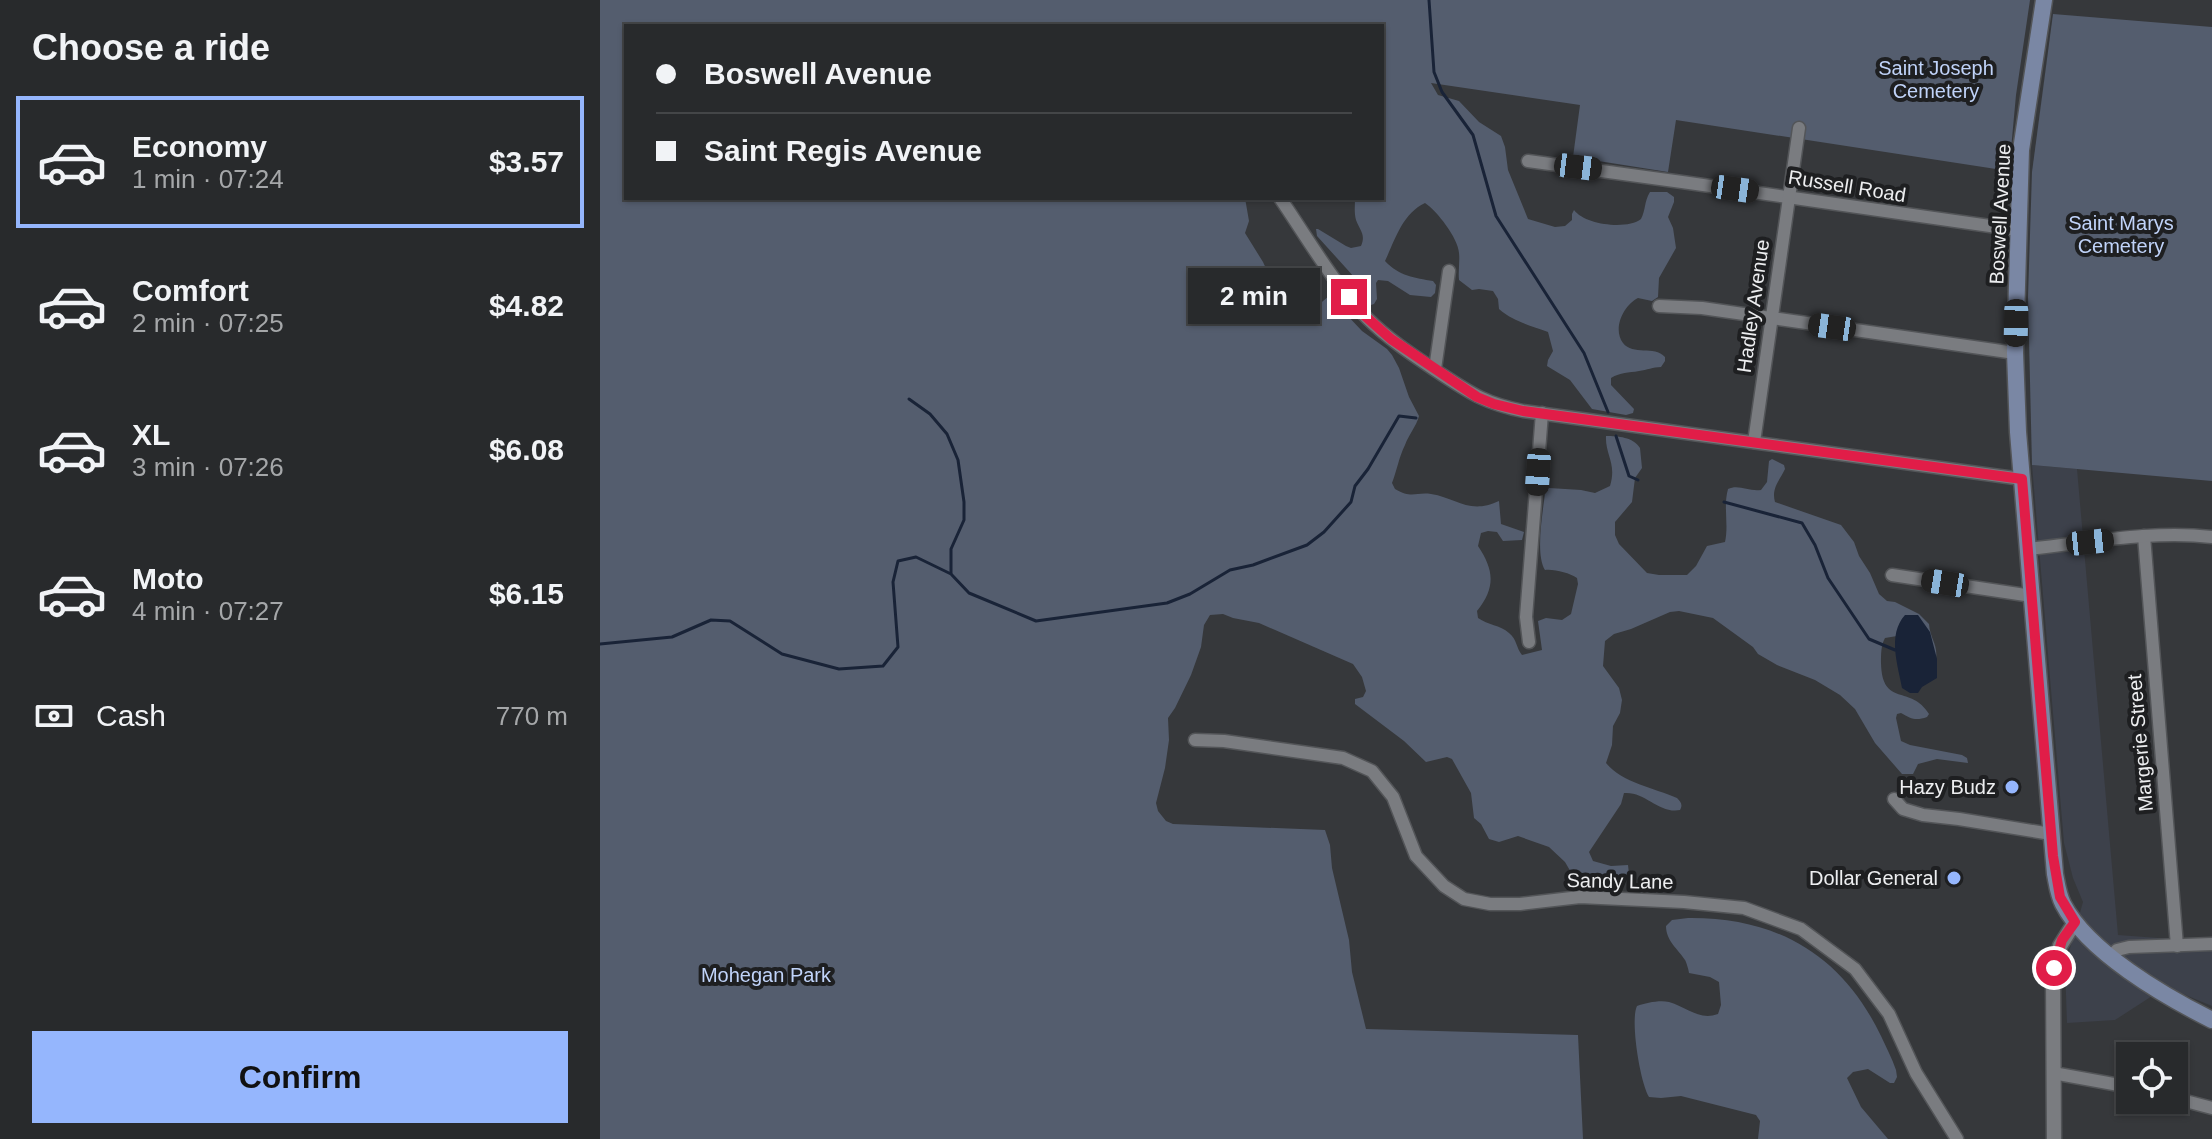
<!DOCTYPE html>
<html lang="en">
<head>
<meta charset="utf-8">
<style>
  :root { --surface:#282a2c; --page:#303234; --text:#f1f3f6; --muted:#a5a7a9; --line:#444648; --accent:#95b6fd }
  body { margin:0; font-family:Helvetica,sans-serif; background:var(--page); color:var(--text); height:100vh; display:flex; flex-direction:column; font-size:30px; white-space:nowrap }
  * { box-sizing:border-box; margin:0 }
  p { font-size:26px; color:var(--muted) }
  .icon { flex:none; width:44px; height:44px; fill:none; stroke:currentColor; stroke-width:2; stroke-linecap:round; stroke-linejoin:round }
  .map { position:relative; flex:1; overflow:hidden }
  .drawer { display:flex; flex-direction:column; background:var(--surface); width:600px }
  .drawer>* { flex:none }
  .guide { position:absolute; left:24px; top:24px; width:760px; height:176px; border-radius:0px; box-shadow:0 2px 6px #0004,0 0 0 2px var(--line); display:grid; align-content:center; height:176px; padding:0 32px; background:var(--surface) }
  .controls { position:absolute; left:1516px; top:1042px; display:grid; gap:16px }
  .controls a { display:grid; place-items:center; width:72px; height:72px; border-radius:0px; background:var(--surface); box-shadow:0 2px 6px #0004,0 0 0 2px var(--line); font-size:40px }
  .end { position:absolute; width:36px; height:36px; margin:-18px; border:10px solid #e11d48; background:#fff; box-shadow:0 0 0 4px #fff }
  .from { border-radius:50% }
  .bubble { position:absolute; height:56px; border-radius:0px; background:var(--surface); box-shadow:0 2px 6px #0004,0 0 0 2px var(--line); font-size:26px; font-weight:600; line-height:56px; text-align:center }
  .car { position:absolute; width:24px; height:48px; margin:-24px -12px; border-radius:10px; box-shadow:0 0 6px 2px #0007; background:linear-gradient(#222 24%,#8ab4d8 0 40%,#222 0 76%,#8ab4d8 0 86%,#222 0) }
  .guide b { display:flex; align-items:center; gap:28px; height:76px; font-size:30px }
  .guide b+b { border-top:2px solid var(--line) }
  .guide i { width:20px; height:20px; background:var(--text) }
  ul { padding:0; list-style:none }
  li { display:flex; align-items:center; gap:24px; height:132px; margin:0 16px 12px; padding:0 16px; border:4px solid transparent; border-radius:0px }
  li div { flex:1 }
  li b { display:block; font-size:30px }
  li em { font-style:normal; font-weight:600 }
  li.on { border-color:var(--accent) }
  li>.icon { width:72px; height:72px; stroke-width:1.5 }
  h2 { padding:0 32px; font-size:36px; line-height:96px }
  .pay { display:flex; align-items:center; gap:20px; height:88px; padding:0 32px; font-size:30px }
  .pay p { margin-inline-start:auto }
  .primary-button { display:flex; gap:16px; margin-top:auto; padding:16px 32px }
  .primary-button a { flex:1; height:92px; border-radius:0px; background:var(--accent); color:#111; font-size:32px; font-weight:600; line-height:92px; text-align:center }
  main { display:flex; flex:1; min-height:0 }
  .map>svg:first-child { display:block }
  .built { fill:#3d414b }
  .green { fill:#545d6e }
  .water { fill:#192337 }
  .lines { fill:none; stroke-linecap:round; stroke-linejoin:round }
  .stream { stroke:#192337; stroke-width:3 }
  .minor-casing { stroke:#535558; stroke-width:15 }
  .tertiary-casing { stroke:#535558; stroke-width:17 }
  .secondary-casing { stroke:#535558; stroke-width:19 }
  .minor { stroke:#7a7c80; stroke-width:12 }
  .tertiary { stroke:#7a7c80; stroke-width:14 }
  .secondary { stroke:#7a87a4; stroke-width:16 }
  .route { stroke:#e11d48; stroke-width:10 }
  .poi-dot { fill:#95b6fd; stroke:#1e1f21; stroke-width:3 }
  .labels { text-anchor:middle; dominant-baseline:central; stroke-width:8; stroke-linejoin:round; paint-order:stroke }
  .park-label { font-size:20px; fill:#c0d3f9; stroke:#1e1f21 }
  .street-label { font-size:20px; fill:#edeef0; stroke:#1e1f21 }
  .poi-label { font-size:20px; fill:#edeef0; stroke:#1e1f21; text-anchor:end }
</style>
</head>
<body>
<main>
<section class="drawer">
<h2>Choose a ride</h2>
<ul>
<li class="on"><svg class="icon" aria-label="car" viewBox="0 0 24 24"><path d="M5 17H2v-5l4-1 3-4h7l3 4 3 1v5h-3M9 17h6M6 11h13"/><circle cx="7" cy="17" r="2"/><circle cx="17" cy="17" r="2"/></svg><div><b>Economy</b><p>1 min · 07:24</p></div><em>$3.57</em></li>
<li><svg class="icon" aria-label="car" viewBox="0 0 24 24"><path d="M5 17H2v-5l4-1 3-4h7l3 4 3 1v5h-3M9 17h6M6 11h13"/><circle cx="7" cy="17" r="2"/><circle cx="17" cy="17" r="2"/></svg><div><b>Comfort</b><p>2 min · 07:25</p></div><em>$4.82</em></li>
<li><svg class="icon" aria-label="car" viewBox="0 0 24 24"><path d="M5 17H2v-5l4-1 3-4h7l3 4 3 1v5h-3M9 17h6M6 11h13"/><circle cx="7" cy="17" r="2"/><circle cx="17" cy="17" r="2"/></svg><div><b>XL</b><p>3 min · 07:26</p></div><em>$6.08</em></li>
<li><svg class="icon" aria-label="car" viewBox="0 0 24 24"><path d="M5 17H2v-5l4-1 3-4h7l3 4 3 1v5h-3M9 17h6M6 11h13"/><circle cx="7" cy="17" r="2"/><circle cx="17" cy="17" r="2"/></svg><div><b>Moto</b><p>4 min · 07:27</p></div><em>$6.15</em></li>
</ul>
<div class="pay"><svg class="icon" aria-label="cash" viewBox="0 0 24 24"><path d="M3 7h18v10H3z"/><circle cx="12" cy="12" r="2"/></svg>Cash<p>770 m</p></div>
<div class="primary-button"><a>Confirm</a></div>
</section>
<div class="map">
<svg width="1612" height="1139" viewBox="0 0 1612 1139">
  <rect width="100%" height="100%" fill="#36383b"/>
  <!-- built -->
  <polygon class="built" points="1432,465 1477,469 1518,935 1612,942 1612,1006 1566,987 1515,1020 1467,1023 1465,966 1483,902 1473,878 1464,843"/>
  <!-- green -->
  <g class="green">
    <path d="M0,0H1430L1416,95L1409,171L1076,120L1068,172L973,157L980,105L831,83L838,95L859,101L879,122L901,136L905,147L908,170L928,219L955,227L965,226L972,220V214L974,210C985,225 1027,230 1041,219C1046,209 1044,202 1050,192H1067L1074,197V202L1068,217L1073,228L1076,248L1059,278L1058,297L1052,301L1038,298C1024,305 1012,328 1023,343C1033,356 1054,345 1065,357V361L1061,367C1053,367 1047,370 1039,371C1028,373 1021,372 1011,378V385L1034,409L1033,413L1026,415L992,409L970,380L947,366L948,360L953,351L948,332C930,325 914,322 899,309L898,299L893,291L879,289L872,290L859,280C858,271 860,262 859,253C858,238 837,211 825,203C802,214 795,240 785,261C799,276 815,278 833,281L836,285L835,293L831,297L810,295L788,281L778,280L776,283L777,299L774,304L771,305L755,278L717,236L716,229H718L746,246L751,248L761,246C766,234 760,231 756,220C754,213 755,205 755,198H782V26H26V198H645L649,221L645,233L663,262L684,307L704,317L729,296L762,331L787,349L792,355L799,368L809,397L819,416C816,427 809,434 805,445C799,457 797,470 792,483L795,489C812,499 815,492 831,494C857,498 869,515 899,501L901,524L924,532L922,540L903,541L897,532L888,531L881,533L878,546C894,570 896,587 877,611L878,618C888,625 900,625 909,633C917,639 916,648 922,655L942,650L938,621L946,618L962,620L971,614L978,584L977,578C969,573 955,569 945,570C935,554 943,512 945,493L949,488L981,490L995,493L1010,486C1017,463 1005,455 1006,436C1018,436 1033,437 1040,448L1042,468L1035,478L1032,502L1015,522V535L1019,544L1047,573L1059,575H1087L1096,566L1107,546L1125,542C1129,524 1123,507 1128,489C1139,484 1149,492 1161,490L1167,482L1169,461L1172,459L1184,465L1185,469C1180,480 1171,488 1175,502L1241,525L1254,542L1259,556L1270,573L1279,594L1287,601L1295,602L1319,614L1329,624C1330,638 1338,645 1336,658L1297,636L1285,638C1281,645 1281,654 1281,663C1282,708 1311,684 1329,714L1327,717C1316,721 1311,719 1301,713L1297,714L1296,718L1301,741L1310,745L1362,755L1367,758L1368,763L1337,759L1318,764L1313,774H1302L1275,743L1255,709L1240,695L1215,680L1177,665L1158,654L1153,647L1113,618L1079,611L1070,612L1031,629L1014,634L1005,641L1003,666L1019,688L1022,700L1020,713L1013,726L1012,745L1006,763C1022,783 1055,788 1077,798C1081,802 1083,805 1080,810C1059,814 1045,791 1024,793L1021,804L989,852L993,861L1011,866L1028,865L1029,874L1021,882H999L972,874L965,862L949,847L918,836L899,842L889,839L881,824L874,818L871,793L852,759L847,757L826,762L804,741L755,704V699L763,697L766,691L762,677L753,664L659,623L633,618L623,614L610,615L604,625L601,647L591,675L575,708L568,718L569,740L565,768L556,803L558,811L566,821L573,824L725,830L730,845L732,868L749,940L752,972L766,1029L978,1035L983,1139H0Z"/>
    <polygon points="1453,14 1612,27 1612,481 1432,465 1428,297 1432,172"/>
    <path d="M1088,918C1177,917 1242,955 1281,1036C1286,1047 1292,1058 1296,1070L1297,1077L1294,1083H1290L1268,1069L1253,1072L1247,1078L1261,1107L1288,1139H1158L1160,1121L1156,1115L1081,1096L1061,1098L1049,1097C1040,1082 1030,1020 1037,1006C1046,1003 1059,1000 1069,1002C1087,1007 1099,1021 1118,1014L1121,1005L1119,982L1110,977L1089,973C1089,971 1086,961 1085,960C1078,949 1066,941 1066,926L1072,920Z"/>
  </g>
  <!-- water -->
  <path class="water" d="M1305,615H1318L1330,632L1337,659V678L1322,687L1318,693H1310L1302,688C1298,665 1287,635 1305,615Z"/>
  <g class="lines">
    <!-- stream -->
    <g class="stream">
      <polyline points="829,0 834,72 842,92 873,135 896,216 984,353 1008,412"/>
      <polyline points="309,399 330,414 347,434 358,460 364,502 364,520 351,549 351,573"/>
      <polyline points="1016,436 1029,476 1038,480"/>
      <polyline points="1124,502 1202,523 1215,545 1228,578 1269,639 1295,650"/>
      <polyline points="0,644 72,637 111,620 130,621 182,654 239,669 283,666 298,647 293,582 298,561 316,557 351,574 369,593 436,621 567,603 590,594 630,570 653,565 707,545 724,532 751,502 755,486 768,469 799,416 816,418"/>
    </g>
    <!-- minor casing -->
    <g class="minor-casing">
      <g id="minor">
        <polyline points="928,161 1082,182 1418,230"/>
        <path d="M680,198C706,236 735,286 767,318C787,338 811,354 835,370C869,392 883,403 923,411L1422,479"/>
        <polyline points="1059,306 1102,308 1415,353"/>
        <polyline points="835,369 849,271"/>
        <polyline points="1154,442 1199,128"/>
        <polyline points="1544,536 1577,946"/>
        <path d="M1427,549C1488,543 1551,530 1612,537"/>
        <polyline points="1292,575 1432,596"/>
        <polyline points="929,642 926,617 942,413"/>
        <polyline points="595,740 624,741 743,758 772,771 793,797 816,856 844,886 864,899 890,904 920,904 980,897 1084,902 1144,908 1201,929 1255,969 1289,1014 1316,1073 1357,1139"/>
        <polyline points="1294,799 1303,809 1323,815 1359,819 1451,834"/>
        <polyline points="1511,956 1517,950 1529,947 1612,944"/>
        <polyline points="1453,1073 1530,1087"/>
        <polyline points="1574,1098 1612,1108"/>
      </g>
    </g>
    <!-- tertiary casing -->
    <g class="tertiary-casing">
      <polyline id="tertiary" points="1454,1139 1453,977 1460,946 1475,922"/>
    </g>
    <!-- secondary casing -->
    <g class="secondary-casing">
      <path id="secondary" d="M1444,0L1421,150L1415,353L1418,432L1455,874C1457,884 1458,894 1463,904C1488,952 1564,996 1612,1020"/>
    </g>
    <!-- minor -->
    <use href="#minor" class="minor"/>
    <!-- tertiary -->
    <use href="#tertiary" class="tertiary"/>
    <!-- secondary -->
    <use href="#secondary" class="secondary"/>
  </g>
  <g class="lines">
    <!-- route -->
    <polyline class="route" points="749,297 764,315 791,339 877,397 894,404 923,411 1422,479 1453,856 1460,897 1475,922 1462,940 1454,968"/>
  </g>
  <!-- markers -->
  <g class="poi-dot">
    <circle cx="1412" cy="787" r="8"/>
    <circle cx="1354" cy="878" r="8"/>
  </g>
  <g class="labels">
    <!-- park labels -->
    <g class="park-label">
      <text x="1336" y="68">Saint Joseph<tspan x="1336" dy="23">Cemetery</tspan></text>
      <text x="1521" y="223">Saint Marys<tspan x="1521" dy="23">Cemetery</tspan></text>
      <text x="166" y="975">Mohegan Park</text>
    </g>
    <!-- street labels -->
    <g class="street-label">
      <text transform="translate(1247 186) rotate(9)">Russell Road</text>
      <text transform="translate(1400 214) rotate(-87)">Boswell Avenue</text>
      <text transform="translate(1153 306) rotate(-82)">Hadley Avenue</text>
      <text transform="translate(1540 743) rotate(-95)">Margerie Street</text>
      <text transform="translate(1020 881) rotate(1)">Sandy Lane</text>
    </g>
    <!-- poi labels -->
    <g class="poi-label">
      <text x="1396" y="787">Hazy Budz</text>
      <text x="1338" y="878">Dollar General</text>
    </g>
  </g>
</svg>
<div class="controls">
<a><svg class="icon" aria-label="locate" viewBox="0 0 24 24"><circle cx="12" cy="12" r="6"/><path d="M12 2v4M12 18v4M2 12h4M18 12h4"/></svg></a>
</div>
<i class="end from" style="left:1454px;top:968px"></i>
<i class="end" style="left:749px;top:297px"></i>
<div class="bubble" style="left:588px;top:268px;width:132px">2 min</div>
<i class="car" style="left:978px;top:167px;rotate:97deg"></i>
<i class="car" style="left:1135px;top:189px;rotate:98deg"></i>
<i class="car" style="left:1416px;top:323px;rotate:181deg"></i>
<i class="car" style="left:1232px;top:327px;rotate:278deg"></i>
<i class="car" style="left:938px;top:472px;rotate:184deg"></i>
<i class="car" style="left:1490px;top:542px;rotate:84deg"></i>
<i class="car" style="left:1345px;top:583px;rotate:279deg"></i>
<div class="guide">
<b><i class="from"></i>Boswell Avenue</b>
<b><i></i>Saint Regis Avenue</b>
</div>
</div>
</main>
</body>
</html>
